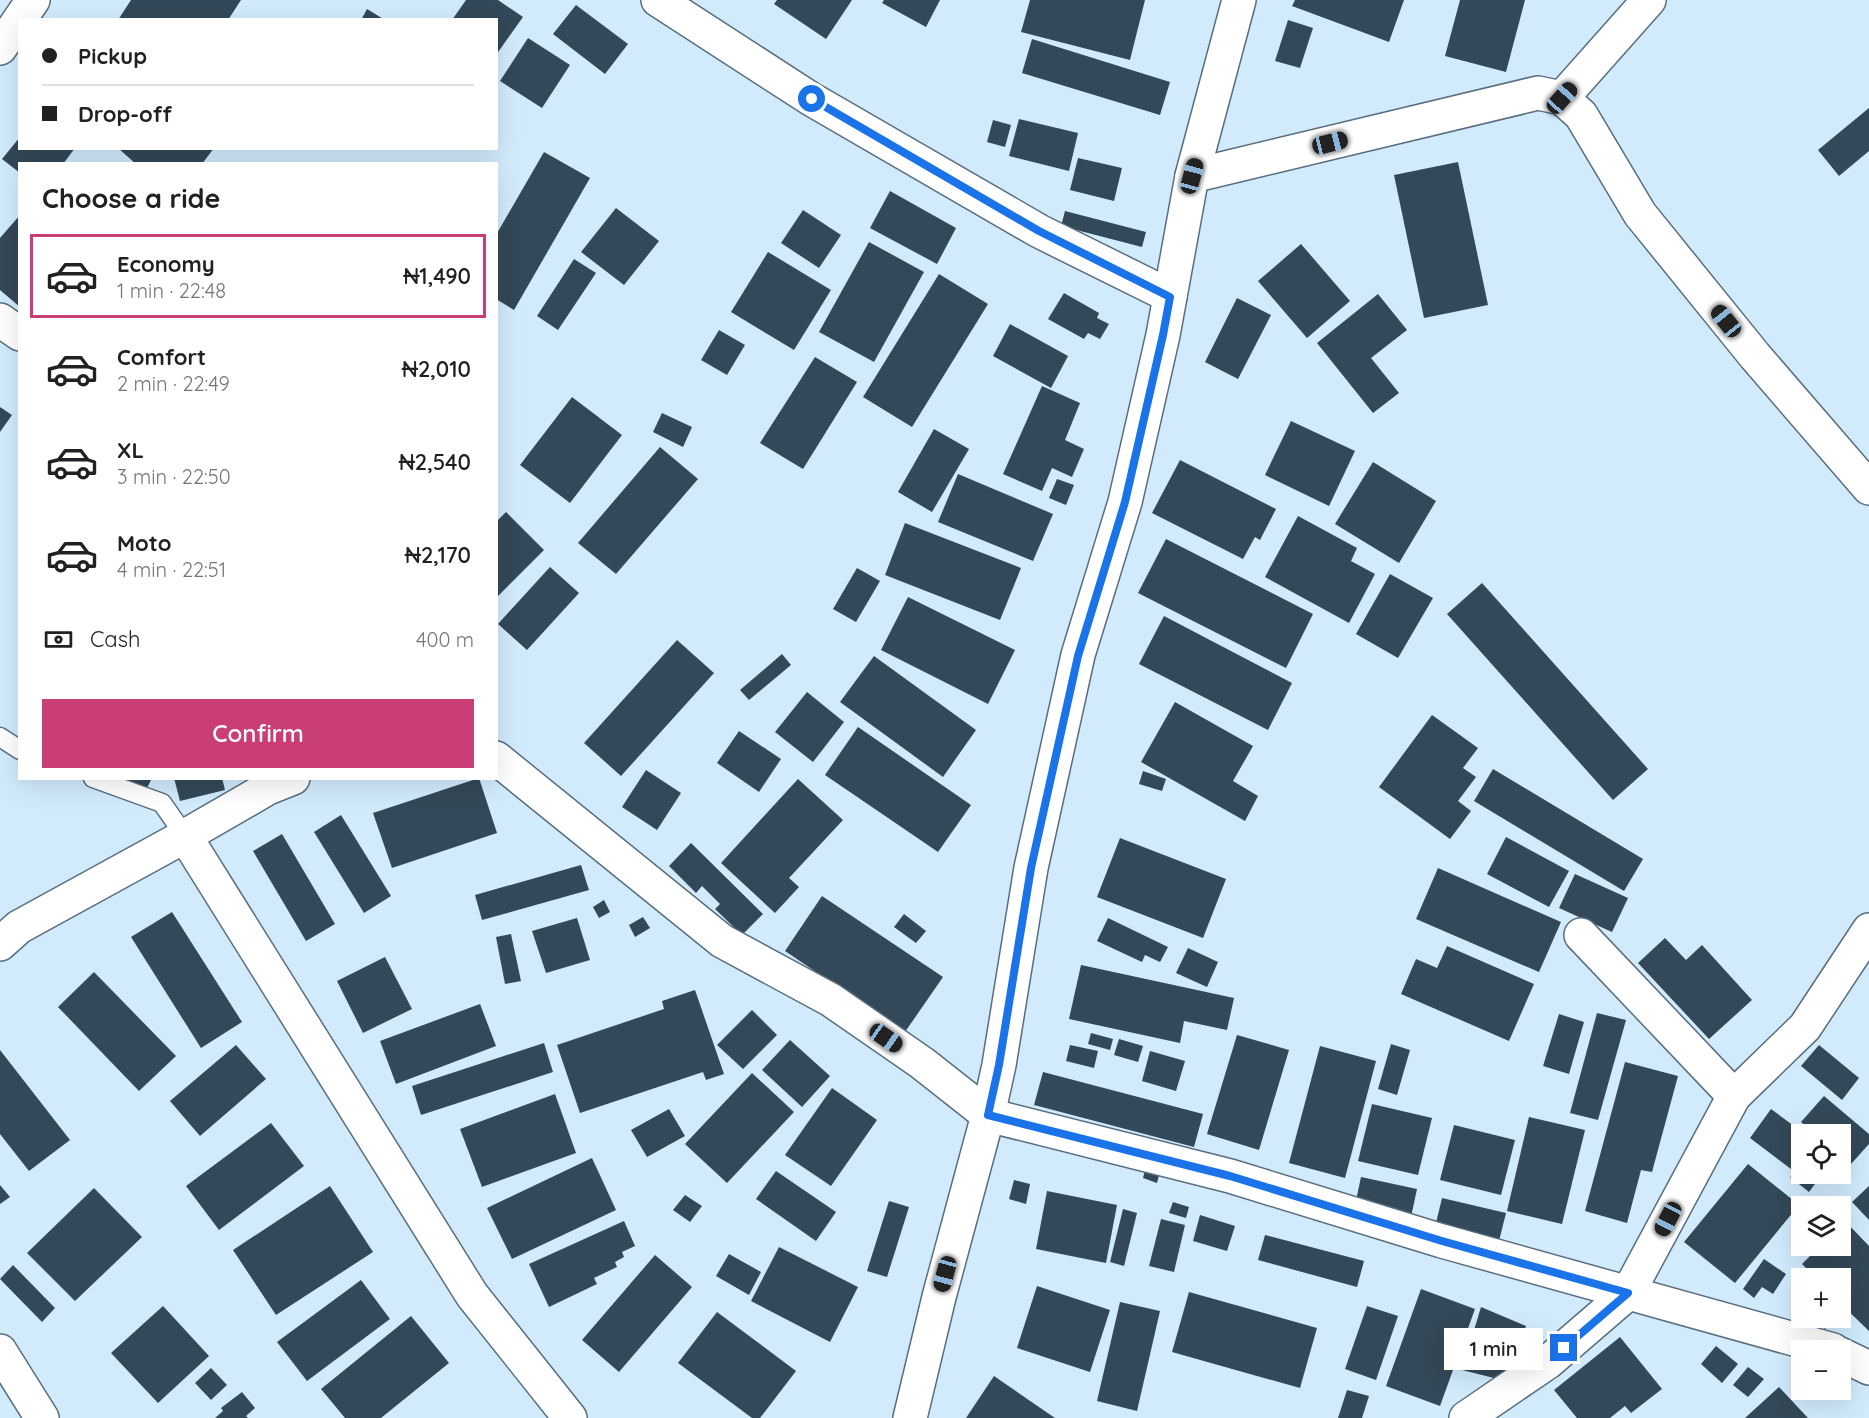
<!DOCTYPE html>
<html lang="en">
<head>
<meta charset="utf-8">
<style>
  :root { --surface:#fff; --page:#f2f2f2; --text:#202124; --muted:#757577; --line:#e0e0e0; --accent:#c93e76 }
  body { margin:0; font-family:Quicksand,sans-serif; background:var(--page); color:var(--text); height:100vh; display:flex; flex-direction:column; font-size:22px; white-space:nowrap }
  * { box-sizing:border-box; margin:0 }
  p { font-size:20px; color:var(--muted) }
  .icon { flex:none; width:33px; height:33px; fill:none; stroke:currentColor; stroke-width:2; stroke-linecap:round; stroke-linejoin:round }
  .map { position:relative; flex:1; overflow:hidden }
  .side { position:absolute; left:18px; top:162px; width:480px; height:618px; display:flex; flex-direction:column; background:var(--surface); border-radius:0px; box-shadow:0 6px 24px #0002 }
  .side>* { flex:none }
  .banner { position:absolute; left:18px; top:18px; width:480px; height:132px; border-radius:0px; box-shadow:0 6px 24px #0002; display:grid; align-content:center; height:132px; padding:0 24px; background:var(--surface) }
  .controls { position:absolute; left:1791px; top:1124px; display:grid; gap:12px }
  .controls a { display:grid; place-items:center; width:60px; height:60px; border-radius:0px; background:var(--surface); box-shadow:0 6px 24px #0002; font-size:30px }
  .end { position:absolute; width:27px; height:27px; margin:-14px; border:8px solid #1a73e8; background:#fff; box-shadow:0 0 0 3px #fff }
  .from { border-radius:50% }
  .bubble { position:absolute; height:42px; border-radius:0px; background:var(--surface); box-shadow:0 6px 24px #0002; font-size:20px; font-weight:600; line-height:42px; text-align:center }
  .car { position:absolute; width:18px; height:36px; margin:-18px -9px; border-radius:8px; box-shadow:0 0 4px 2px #0007; background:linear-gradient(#222 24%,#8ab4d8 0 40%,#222 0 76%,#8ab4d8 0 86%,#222 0) }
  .banner b { display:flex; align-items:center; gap:21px; height:57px; font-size:22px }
  .banner b+b { border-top:2px solid var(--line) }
  .banner i { width:15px; height:15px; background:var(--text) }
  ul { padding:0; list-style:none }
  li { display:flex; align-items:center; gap:18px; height:84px; margin:0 12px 9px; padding:0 12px; border:3px solid transparent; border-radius:0px }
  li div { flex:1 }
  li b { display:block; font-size:22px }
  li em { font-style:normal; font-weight:600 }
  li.active { border-color:var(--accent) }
  li>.icon { width:54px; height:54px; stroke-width:1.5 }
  h2 { padding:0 24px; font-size:27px; line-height:72px }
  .pay { display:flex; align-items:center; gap:15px; height:66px; padding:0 24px; font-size:22px }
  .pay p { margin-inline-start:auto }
  .primary-button { display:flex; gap:12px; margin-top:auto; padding:12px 24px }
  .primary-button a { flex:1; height:69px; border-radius:0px; background:var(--accent); color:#fff; font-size:24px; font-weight:600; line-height:69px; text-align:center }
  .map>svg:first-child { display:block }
  .building { fill:#334858 }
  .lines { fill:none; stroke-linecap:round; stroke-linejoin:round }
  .service-casing { stroke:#586e7f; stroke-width:21 }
  .minor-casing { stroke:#586e7f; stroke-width:36 }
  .tertiary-casing { stroke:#586e7f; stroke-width:36 }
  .service { stroke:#fff; stroke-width:18 }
  .minor { stroke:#fff; stroke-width:33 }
  .tertiary { stroke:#fff; stroke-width:33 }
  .route { stroke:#1a73e8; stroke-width:8 }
</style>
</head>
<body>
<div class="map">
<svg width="1869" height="1418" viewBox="0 0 1869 1418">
  <rect width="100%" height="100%" fill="#d1ebfd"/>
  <!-- building -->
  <g class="building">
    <polygon points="131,0 241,0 228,20 118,20"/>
    <polygon points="466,0 498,0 523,17 496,55 496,20 452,20"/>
    <polygon points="777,0 852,0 826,39 774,4"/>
    <polygon points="884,0 940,0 926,27 882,3"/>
    <polygon points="1030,0 1145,0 1130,60 1021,32"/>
    <polygon points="1295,0 1404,0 1389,42 1292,6"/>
    <polygon points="1460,0 1525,0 1506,72 1445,56"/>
    <polygon points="576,5 628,44 605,74 553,34"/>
    <polygon points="367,9 385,20 361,20"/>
    <polygon points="1288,20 1313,28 1300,68 1275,61"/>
    <polygon points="528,38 570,65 542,108 500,81"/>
    <polygon points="1032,39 1170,82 1160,115 1022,73"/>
    <polygon points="1869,108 1869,151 1839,176 1818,150"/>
    <polygon points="1019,119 1078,133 1069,171 1009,156"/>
    <polygon points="993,120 1011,125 1005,147 987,142"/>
    <polygon points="20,137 20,148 75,148 63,164 20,164 20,173 2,159"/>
    <polygon points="118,148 214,148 202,164 136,164"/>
    <polygon points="544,152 590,178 514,310 496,299 496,235"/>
    <polygon points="1078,158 1122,168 1114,201 1070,190"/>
    <polygon points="1458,162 1488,305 1424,318 1394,175"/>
    <polygon points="890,191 956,228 937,264 870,228"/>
    <polygon points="616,208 659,241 624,285 581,252"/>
    <polygon points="803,210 841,235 819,268 781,243"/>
    <polygon points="1065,211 1146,232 1142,247 1061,226"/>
    <polygon points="20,215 20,307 0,290 0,238"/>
    <polygon points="869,242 924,272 874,362 819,332"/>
    <polygon points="1301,244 1350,301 1307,338 1258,281"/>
    <polygon points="768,252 831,290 794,350 731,312"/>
    <polygon points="574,259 596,273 558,330 537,316"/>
    <polygon points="939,274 988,304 912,427 863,397"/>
    <polygon points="1064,293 1099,313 1097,318 1109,324 1100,339 1088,333 1084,339 1048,319"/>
    <polygon points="1378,294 1407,330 1371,358 1399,393 1373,413 1317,343"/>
    <polygon points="1237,298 1271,315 1238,379 1205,362"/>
    <polygon points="1010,324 1068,356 1051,388 993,356"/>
    <polygon points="719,330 745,345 727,375 701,360"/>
    <polygon points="815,357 857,382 803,469 760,443"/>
    <polygon points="1042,386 1080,403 1065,440 1084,449 1072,477 1052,468 1042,491 1003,474"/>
    <polygon points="572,397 622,435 570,503 520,465"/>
    <polygon points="0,407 12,415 0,432"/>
    <polygon points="662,413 692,427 683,447 653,432"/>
    <polygon points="1291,421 1355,451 1329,506 1265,475"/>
    <polygon points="934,429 969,449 932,512 898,492"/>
    <polygon points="660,447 698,479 616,574 578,543"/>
    <polygon points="1180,460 1276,509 1260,540 1255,537 1243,559 1152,513"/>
    <polygon points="1373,462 1436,501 1399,563 1335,524"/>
    <polygon points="958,474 1053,514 1033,561 938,522"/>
    <polygon points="1057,479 1074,485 1066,505 1049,498"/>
    <polygon points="506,512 544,550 496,598 496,522"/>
    <polygon points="1298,516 1357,548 1351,561 1375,574 1349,623 1265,577"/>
    <polygon points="905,523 1021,568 1000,620 885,575"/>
    <polygon points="1166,539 1313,614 1286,668 1138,593"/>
    <polygon points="550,567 579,593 527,650 498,624"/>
    <polygon points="857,568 880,581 856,622 833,609"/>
    <polygon points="1390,574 1433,598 1398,658 1356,634"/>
    <polygon points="1482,583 1648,769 1613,800 1447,614"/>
    <polygon points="908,597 1015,650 988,704 881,650"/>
    <polygon points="1164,616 1292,683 1268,730 1139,664"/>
    <polygon points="677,640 714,673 621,776 584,743"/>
    <polygon points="782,654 791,665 749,700 740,690"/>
    <polygon points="874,656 976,730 943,777 840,702"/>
    <polygon points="807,692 844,722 813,762 775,732"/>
    <polygon points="1175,702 1253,746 1233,781 1258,796 1245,821 1141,762"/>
    <polygon points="1432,715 1478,748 1463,768 1476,777 1458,801 1471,811 1450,839 1379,787"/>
    <polygon points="858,727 971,805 938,852 825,775"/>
    <polygon points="739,731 781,759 759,792 717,763"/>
    <polygon points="1493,769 1643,859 1624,891 1474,801"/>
    <polygon points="646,770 681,793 657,830 622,807"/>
    <polygon points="1143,771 1166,779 1162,791 1139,784"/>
    <polygon points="114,778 152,778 144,794"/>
    <polygon points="174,778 222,778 225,790 180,801"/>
    <polygon points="479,778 497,833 392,868 373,813"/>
    <polygon points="798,779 843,820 789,878 799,887 775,913 721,863"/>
    <polygon points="341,815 391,896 364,913 314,832"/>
    <polygon points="282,834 335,924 306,941 253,851"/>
    <polygon points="1506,837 1569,871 1549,907 1487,874"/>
    <polygon points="1120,838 1226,879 1203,938 1097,897"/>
    <polygon points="691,843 763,914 742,935 715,909 720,904 702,886 696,893 669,866"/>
    <polygon points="581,865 589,890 482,920 475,895"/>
    <polygon points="1438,868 1561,922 1539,972 1416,919"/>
    <polygon points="1575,874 1628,898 1612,932 1559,908"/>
    <polygon points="822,896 943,977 905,1032 785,951"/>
    <polygon points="604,900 610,912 599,918 593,907"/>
    <polygon points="172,912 242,1022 201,1048 131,937"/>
    <polygon points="904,914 926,931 916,943 894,927"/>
    <polygon points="643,917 650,928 635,937 629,925"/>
    <polygon points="577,918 590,960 546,973 532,931"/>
    <polygon points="1108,918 1168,947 1160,962 1145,955 1142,962 1097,941"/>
    <polygon points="511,934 521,981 505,984 496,937"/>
    <polygon points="1665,938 1686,960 1702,945 1752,1000 1709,1039 1638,963"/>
    <polygon points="1447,946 1534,984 1509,1041 1401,994 1416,959 1437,968"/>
    <polygon points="1188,948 1218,962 1207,987 1176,973"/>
    <polygon points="385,957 412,1009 363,1033 337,981"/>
    <polygon points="1081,965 1234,998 1227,1030 1184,1021 1180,1043 1069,1019"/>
    <polygon points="94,972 176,1056 139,1091 58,1007"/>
    <polygon points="695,990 724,1074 706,1080 703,1072 580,1113 557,1045 664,1009 662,1001"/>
    <polygon points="480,1004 496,1046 396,1084 380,1041"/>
    <polygon points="752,1010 777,1035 743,1069 717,1045"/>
    <polygon points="1597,1013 1626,1020 1598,1120 1570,1113"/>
    <polygon points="1559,1014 1584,1022 1569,1074 1543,1066"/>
    <polygon points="1091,1033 1113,1039 1110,1050 1088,1044"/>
    <polygon points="1237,1035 1289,1050 1259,1150 1207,1134"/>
    <polygon points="1119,1039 1143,1046 1138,1062 1114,1055"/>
    <polygon points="790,1040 830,1076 802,1107 762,1070"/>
    <polygon points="544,1043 553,1072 421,1115 412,1086"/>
    <polygon points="1391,1044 1410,1050 1397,1095 1378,1089"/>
    <polygon points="236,1045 266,1079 200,1136 170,1101"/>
    <polygon points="1070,1045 1098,1051 1094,1068 1066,1061"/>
    <polygon points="1819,1045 1859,1078 1842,1100 1801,1066"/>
    <polygon points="1320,1046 1376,1061 1345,1178 1289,1163"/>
    <polygon points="0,1050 70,1140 29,1171 0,1134"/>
    <polygon points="1150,1051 1185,1061 1176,1091 1142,1081"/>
    <polygon points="1625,1062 1678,1076 1652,1172 1641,1170 1627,1223 1585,1211"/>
    <polygon points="1043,1072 1203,1114 1194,1147 1034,1105"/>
    <polygon points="752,1073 794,1112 727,1183 685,1144"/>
    <polygon points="832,1088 877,1120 831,1186 785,1155"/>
    <polygon points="555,1094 576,1153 482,1187 460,1129"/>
    <polygon points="1824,1096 1869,1134 1869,1144 1851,1164 1840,1156 1840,1134 1815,1134 1801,1122"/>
    <polygon points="1372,1104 1432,1118 1418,1175 1358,1161"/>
    <polygon points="669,1109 685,1136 647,1157 631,1130"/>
    <polygon points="1771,1109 1805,1134 1802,1134 1802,1173 1823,1173 1809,1192 1790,1177 1795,1172 1750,1138"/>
    <polygon points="1529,1117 1585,1130 1562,1224 1507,1211"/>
    <polygon points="271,1123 304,1166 219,1230 186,1186"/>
    <polygon points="1454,1125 1515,1140 1501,1195 1440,1180"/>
    <polygon points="592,1158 616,1210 512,1259 487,1208"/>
    <polygon points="1748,1164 1799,1205 1735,1283 1684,1242"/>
    <polygon points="1145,1170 1159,1175 1157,1183 1143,1178"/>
    <polygon points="776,1171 836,1212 816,1241 756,1199"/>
    <polygon points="1361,1177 1417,1189 1411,1217 1355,1205"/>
    <polygon points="1014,1180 1030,1184 1026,1204 1009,1199"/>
    <polygon points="0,1185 10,1197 0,1204"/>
    <polygon points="330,1186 373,1252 276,1315 233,1250"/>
    <polygon points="1869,1186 1869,1220 1852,1202"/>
    <polygon points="94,1188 142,1237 75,1301 27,1253"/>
    <polygon points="1047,1191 1117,1205 1106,1263 1036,1249"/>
    <polygon points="685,1195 702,1206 690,1222 673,1210"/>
    <polygon points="1442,1198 1506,1213 1499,1241 1435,1227"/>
    <polygon points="889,1201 909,1207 887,1277 867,1271"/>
    <polygon points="1173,1202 1189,1207 1186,1218 1169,1213"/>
    <polygon points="1123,1209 1137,1213 1124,1266 1110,1262"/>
    <polygon points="1200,1215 1235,1226 1227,1251 1193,1241"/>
    <polygon points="1161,1219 1185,1225 1174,1272 1149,1266"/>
    <polygon points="624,1221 635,1246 622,1252 624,1257 615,1262 617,1267 594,1278 597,1284 549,1307 529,1264"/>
    <polygon points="1845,1221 1869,1246 1869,1331 1840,1303 1840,1278 1816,1278 1802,1264 1821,1245 1840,1245 1840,1225"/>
    <polygon points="1265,1235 1364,1261 1357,1287 1258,1260"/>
    <polygon points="779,1247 858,1287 830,1342 751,1301"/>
    <polygon points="729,1254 761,1272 749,1295 716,1276"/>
    <polygon points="655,1255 692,1287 619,1372 582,1340"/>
    <polygon points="1764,1259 1786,1274 1773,1294 1762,1287 1754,1298 1743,1289"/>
    <polygon points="13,1265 55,1308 42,1322 0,1279"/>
    <polygon points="361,1280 390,1319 307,1381 277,1342"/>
    <polygon points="1037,1286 1110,1310 1090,1372 1017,1348"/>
    <polygon points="1421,1289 1475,1309 1440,1406 1386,1386"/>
    <polygon points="1189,1292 1317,1328 1300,1388 1172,1352"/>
    <polygon points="1120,1302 1160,1311 1137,1411 1097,1401"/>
    <polygon points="163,1306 209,1356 158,1403 111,1353"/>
    <polygon points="1367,1306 1398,1316 1376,1380 1345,1369"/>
    <polygon points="1481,1307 1526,1326 1510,1382 1462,1370"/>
    <polygon points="717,1312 796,1371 760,1418 752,1418 678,1363"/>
    <polygon points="411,1316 449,1363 381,1418 345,1418 321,1389"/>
    <polygon points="1810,1317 1834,1317 1825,1329"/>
    <polygon points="1620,1337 1662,1389 1631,1413 1625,1406 1610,1418 1577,1418 1554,1390"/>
    <polygon points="1716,1346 1738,1364 1722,1383 1701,1364"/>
    <polygon points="1748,1367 1764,1379 1748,1397 1733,1385"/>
    <polygon points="211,1368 227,1385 211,1400 195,1383"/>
    <polygon points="994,1376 1055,1418 966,1418"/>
    <polygon points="1779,1387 1808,1418 1745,1418"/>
    <polygon points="1347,1390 1369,1396 1362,1418 1338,1418"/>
    <polygon points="242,1392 255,1408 246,1416 248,1418 215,1418 223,1411 221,1408"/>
  </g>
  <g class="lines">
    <!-- service casing -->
    <g class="service-casing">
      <g id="service">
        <polyline points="0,737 20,750"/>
        <polyline points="93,778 162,803 185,836"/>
      </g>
    </g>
    <!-- minor casing -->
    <g class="minor-casing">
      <g id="minor">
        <polyline points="658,0 811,99 1039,231 1170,296"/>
        <polyline points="0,48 33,0"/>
        <polyline points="1562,98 1649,0"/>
        <polyline points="1192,176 1538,93 1562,98 1581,115 1640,214 1755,356 1869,488"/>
        <polyline points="0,320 20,334"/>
        <polyline points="496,758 722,941 831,1000 922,1063 988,1115 1230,1176 1442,1241 1833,1350"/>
        <polyline points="185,836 472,1295 570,1418"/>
        <polyline points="1581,935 1734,1096"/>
        <polyline points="0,944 19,927 185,836 268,788 293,778"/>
        <polyline points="0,1351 42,1418"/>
        <polyline points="1840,1354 1869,1368"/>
        <polyline points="1466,1418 1548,1362 1628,1293 1734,1096 1805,1027 1869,930"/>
      </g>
    </g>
    <!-- tertiary casing -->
    <g class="tertiary-casing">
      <polyline id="tertiary" points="910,1418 939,1297 988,1115 999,1065 1031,868 1078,655 1125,502 1163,335 1192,176 1239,0"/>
    </g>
    <!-- service -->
    <use href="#service" class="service"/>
    <!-- minor -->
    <use href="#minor" class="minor"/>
    <!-- tertiary -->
    <use href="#tertiary" class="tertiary"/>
  </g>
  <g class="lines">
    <!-- route -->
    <polyline class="route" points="812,99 1039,231 1170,297 1163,335 1125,502 1078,656 1031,868 999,1065 988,1115 1230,1176 1442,1241 1628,1293 1564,1348"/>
  </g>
</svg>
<div class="controls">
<a><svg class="icon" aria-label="locate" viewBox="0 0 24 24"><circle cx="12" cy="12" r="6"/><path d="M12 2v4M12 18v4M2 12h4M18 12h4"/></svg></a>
<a><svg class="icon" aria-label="layers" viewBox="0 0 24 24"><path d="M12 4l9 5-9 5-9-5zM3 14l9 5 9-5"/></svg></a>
<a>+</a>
<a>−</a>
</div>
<i class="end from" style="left:812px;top:99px"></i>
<i class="end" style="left:1564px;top:1348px"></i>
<div class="bubble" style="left:1444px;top:1328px;width:99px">1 min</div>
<i class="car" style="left:1562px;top:98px;rotate:42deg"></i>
<i class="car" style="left:1330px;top:143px;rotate:76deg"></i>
<i class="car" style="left:1192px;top:176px;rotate:15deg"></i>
<i class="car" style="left:1726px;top:321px;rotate:321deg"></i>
<i class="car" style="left:886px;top:1038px;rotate:125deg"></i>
<i class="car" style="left:1668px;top:1219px;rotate:208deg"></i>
<i class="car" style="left:945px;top:1274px;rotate:195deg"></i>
<div class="banner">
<b><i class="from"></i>Pickup</b>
<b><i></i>Drop-off</b>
</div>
<section class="side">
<h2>Choose a ride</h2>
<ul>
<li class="active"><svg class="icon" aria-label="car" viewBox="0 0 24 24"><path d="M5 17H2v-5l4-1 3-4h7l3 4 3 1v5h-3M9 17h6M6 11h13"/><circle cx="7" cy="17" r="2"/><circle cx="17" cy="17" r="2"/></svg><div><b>Economy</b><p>1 min · 22:48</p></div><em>₦1,490</em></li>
<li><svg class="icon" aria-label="car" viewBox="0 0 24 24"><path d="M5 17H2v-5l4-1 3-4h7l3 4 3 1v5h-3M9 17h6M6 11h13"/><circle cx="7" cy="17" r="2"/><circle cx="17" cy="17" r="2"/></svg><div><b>Comfort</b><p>2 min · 22:49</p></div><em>₦2,010</em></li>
<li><svg class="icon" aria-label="car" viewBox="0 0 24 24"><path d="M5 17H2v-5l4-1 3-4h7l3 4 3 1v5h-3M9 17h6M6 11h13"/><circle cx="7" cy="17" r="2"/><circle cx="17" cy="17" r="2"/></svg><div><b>XL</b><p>3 min · 22:50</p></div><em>₦2,540</em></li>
<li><svg class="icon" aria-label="car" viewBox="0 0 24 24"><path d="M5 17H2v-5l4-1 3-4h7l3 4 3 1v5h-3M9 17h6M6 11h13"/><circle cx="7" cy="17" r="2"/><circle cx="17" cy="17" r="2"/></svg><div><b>Moto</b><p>4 min · 22:51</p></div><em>₦2,170</em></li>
</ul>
<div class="pay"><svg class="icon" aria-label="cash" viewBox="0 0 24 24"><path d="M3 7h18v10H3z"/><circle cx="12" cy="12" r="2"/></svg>Cash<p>400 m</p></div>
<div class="primary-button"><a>Confirm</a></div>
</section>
</div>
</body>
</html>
